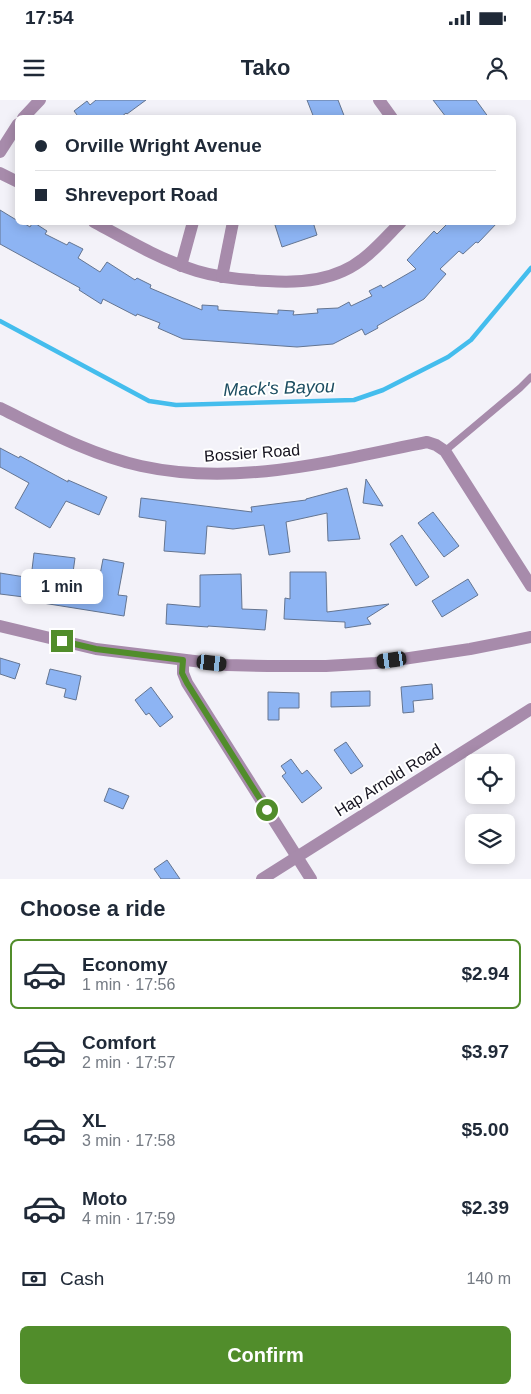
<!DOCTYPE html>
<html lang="en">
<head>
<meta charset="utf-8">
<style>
  :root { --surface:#fff; --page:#f6f6f7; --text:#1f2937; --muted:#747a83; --line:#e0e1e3; --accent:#518d2b }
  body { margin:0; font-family:Helvetica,sans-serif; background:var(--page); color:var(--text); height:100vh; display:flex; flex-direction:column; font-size:19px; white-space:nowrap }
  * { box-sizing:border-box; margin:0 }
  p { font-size:16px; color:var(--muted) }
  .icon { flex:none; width:28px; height:28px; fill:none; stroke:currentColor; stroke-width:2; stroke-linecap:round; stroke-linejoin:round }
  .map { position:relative; height:779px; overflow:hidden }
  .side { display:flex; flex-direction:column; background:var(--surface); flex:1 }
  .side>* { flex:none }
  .guide { position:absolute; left:15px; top:15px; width:501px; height:110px; border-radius:8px; box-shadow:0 2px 12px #0003; display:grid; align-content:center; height:110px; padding:0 20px; background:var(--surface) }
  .buttons { position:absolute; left:465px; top:654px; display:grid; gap:10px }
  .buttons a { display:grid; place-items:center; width:50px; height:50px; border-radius:8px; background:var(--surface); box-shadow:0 2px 12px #0003; font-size:25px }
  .end { position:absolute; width:22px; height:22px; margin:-11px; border:6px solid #518d2b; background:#fff; box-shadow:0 0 0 2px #fff }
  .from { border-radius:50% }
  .bubble { position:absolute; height:35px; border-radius:8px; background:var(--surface); box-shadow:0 2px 12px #0003; font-size:16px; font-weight:700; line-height:35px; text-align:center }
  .car { position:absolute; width:15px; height:30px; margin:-15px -8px; border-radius:6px; box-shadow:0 0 4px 1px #0007; background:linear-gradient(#222 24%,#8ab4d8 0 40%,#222 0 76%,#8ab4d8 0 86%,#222 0) }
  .guide b { display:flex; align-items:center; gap:18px; height:48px; font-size:19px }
  .guide b+b { border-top:1px solid var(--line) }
  .guide i { width:12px; height:12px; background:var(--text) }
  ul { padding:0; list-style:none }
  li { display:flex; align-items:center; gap:15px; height:70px; margin:0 10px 8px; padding:0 10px; border:2px solid transparent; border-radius:8px }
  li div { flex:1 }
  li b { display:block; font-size:19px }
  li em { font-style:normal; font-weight:700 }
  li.on { border-color:var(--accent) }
  li>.icon { width:45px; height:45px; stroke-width:1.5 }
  h2 { padding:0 20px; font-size:22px; line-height:60px }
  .pay { display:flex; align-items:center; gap:12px; height:55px; padding:0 20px; font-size:19px }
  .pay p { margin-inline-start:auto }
  .action { display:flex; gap:10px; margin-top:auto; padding:10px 20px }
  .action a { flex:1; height:58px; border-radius:8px; background:var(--accent); color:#fff; font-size:20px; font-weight:700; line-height:58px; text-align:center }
  .status { display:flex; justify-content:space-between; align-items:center; height:35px; padding:0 25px; background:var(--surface); direction:ltr }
  .status svg { height:14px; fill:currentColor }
  header { display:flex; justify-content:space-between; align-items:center; height:65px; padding:0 20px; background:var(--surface); font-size:22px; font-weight:700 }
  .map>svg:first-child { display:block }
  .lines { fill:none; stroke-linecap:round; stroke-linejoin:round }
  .stream { stroke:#44bded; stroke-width:4.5 }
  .building { fill:#8db4f3; stroke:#647591 }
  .service { stroke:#a78bab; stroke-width:7 }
  .minor { stroke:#a78bab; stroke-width:12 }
  .route { stroke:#518d2b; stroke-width:6 }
  .labels { text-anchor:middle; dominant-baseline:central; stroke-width:4; stroke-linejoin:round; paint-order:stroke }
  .street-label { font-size:16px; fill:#14121e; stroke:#fff }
  .water-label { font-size:18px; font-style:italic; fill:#1c4d61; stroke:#fff }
</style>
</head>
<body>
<div class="status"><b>17:54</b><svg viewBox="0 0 49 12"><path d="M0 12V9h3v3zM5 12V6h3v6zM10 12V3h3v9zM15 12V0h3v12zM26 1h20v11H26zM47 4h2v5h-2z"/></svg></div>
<header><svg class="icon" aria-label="menu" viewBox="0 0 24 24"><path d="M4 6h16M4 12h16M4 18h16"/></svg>Tako<svg class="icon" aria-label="person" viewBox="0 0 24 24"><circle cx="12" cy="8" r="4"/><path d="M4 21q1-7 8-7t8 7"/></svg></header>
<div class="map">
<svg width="531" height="779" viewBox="0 0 531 779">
  <rect width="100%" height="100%" fill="#f3f2f9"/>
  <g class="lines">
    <!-- stream -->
    <polyline class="stream" points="0,221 149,301 176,305 354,300 383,290 448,257 471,240 531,168"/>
  </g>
  <!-- building -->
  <g class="building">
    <polygon points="96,0 146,0 127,14 126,13 120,18 74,18 77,15 74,11 87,1 90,5"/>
    <polygon points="307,0 338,0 345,18 314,18"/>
    <polygon points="433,0 476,0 489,18 446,17"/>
    <polygon points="0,110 18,121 18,122 22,122 30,127 33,122 47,131 45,134 67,145 69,142 83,149 78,158 100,172 107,162 135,180 137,178 151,185 150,188 202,210 202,205 218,206 218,210 278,214 278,210 294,211 293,215 318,213 317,209 338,208 349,202 351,206 372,196 369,191 381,185 383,188 416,169 407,160 434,131 437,134 449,122 498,122 478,143 476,142 463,154 459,151 440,169 446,174 424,199 377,226 378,228 365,235 362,229 333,244 297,247 183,239 158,228 160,223 137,214 136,216 103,199 101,204 79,190 80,188 0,144"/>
    <polygon points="274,122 313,122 317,135 282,147"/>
    <polygon points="0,348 19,358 20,356 68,382 68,380 107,397 99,415 66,401 50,428 15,408 29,383 0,367"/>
    <polygon points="366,379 383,406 363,403"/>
    <polygon points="347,388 360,439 328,441 327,413 286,422 290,452 269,455 264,425 233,429 207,426 205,454 164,451 166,421 139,417 141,398 252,412 251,407 306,400 306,399"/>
    <polygon points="433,412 459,446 444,457 418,423"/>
    <polygon points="402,435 429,477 416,486 390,444"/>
    <polygon points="34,453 75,458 71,487 97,491 103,459 124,463 118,495 127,496 124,516 24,500 24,497 0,494 0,473 31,478"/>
    <polygon points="290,472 326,472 327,512 389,504 367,518 371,524 345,528 345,522 284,519 285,498 290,499"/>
    <polygon points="241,474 242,509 267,510 265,530 208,526 208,527 166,524 167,504 200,507 200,475"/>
    <polygon points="468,479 478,495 442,517 432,501"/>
    <polygon points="0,558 20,564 15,579 0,574"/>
    <polygon points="50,569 81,576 76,600 64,597 66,589 46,584"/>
    <polygon points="432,584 433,599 413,601 414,612 403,613 401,587"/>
    <polygon points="151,587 173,617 160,627 149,613 146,615 135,600"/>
    <polygon points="370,591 370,606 331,607 331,592"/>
    <polygon points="268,592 299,593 299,608 279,608 279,620 268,620"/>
    <polygon points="346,642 363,666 351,674 334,650"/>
    <polygon points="291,659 302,674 307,670 322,688 302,703 282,676 286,673 281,666"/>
    <polygon points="109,688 129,696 123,709 104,701"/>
    <polygon points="167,760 180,779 161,779 154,769"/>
  </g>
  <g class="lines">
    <!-- service -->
    <polyline class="service" points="445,351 520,288 531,277"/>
    <!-- minor -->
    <g class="minor">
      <polyline points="379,0 392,18"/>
      <polyline points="23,18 40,0"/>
      <polyline points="0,52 18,24"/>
      <polyline points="0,73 18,82"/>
      <path d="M94,122C127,140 161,160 197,171C220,178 244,180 268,181C294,183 319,182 343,171C366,161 383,140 401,122"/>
      <polyline points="181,166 193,122"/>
      <polyline points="222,177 233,122"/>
      <path d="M0,308C45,330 91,355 141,366C237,387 332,361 427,342L436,345L445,351L531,486"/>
      <polyline points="0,526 96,549 227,565 268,566 326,566 376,563 470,549 531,537"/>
      <polyline points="183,560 183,573 187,583 311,779"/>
      <polyline points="262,779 531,609"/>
    </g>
  </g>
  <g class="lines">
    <!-- route -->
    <polyline class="route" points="62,541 96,549 183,560 182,573 187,583 267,710"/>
  </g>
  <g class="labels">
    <!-- street labels -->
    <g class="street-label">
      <text transform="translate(252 353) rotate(-4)">Bossier Road</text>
      <text transform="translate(388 680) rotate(-32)">Hap Arnold Road</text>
    </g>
    <!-- water labels -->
    <g class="water-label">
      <text transform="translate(279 288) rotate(-2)">Mack's Bayou</text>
    </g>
  </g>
</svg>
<div class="buttons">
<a><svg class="icon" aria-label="locate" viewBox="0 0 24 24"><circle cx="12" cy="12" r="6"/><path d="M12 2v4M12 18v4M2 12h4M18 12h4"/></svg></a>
<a><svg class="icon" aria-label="layers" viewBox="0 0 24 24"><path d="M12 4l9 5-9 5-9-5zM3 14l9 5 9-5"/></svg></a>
</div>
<i class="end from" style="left:267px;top:710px"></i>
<i class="end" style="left:62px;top:541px"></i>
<div class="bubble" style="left:21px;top:469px;width:82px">1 min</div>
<i class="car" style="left:392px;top:560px;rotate:262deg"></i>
<i class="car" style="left:212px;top:563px;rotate:96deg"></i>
<div class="guide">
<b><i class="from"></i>Orville Wright Avenue</b>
<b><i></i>Shreveport Road</b>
</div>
</div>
<section class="side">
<h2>Choose a ride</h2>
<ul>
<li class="on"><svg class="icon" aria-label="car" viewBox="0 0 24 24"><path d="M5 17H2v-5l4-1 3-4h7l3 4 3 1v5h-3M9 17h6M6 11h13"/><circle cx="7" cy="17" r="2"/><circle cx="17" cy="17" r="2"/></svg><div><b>Economy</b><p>1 min · 17:56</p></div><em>$2.94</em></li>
<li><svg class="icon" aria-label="car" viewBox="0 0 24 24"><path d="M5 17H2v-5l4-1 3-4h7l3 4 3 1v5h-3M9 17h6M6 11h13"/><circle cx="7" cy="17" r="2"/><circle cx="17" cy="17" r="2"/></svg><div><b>Comfort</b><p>2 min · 17:57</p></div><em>$3.97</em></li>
<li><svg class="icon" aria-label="car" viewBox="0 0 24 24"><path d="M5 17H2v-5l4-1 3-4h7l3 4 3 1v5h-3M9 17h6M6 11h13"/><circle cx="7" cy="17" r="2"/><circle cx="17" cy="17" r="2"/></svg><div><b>XL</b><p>3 min · 17:58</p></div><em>$5.00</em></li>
<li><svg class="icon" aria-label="car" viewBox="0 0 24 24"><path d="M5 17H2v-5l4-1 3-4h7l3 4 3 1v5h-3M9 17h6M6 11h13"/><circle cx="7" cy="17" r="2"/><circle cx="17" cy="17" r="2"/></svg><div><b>Moto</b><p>4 min · 17:59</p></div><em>$2.39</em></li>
</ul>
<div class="pay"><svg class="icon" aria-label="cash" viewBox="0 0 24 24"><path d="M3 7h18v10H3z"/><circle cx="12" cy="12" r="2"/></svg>Cash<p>140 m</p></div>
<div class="action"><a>Confirm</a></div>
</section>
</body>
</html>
